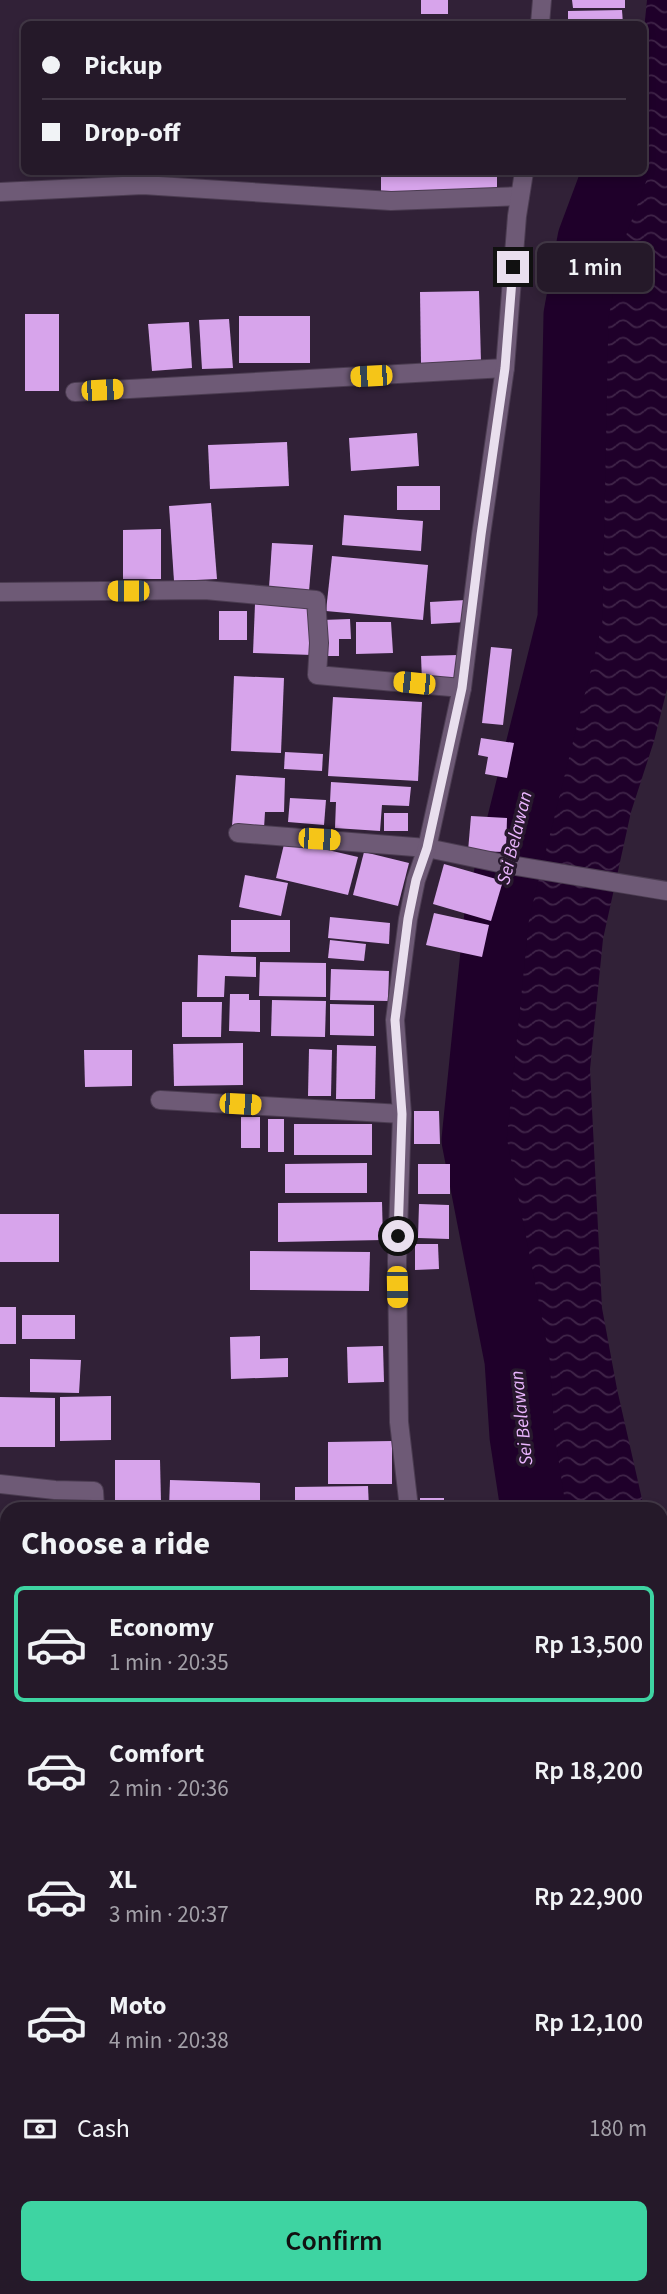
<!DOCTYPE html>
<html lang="en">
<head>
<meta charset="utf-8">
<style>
  :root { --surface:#251929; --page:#2d2231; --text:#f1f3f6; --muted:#a3a0a8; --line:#423846; --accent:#3ed4a2 }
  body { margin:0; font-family:"Source Sans 3",sans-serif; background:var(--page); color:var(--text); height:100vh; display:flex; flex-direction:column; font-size:26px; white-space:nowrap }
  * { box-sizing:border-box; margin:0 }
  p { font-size:23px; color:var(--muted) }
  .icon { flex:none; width:38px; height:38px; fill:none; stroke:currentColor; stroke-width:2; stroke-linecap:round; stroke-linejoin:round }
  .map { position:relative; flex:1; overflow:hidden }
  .details { position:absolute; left:0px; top:1502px; width:668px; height:793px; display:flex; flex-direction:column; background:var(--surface); border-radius:21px 21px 0 0; box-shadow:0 4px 10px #0003,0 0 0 2px var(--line) }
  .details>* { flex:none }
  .guide { position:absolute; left:21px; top:21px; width:626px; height:154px; border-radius:10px; box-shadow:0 4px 10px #0003,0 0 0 2px var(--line); display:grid; align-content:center; height:154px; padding:0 21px; background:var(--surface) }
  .end { position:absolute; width:32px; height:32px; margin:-16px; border:9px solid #e9dfee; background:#111; box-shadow:0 0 0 4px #111 }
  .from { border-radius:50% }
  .bubble { position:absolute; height:49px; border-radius:10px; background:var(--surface); box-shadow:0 4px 10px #0003,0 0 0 2px var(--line); font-size:23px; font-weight:600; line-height:49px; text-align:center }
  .car { position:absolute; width:21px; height:42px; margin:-21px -10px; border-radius:9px; box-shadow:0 0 5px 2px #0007; background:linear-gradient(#f5c518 24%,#345 0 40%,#f5c518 0 76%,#345 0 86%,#f5c518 0) }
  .guide b { display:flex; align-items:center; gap:24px; height:66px; font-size:26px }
  .guide b+b { border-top:2px solid var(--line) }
  .guide i { width:18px; height:18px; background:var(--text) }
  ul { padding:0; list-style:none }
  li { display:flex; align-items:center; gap:21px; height:116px; margin:0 14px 10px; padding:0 7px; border:4px solid transparent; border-radius:10px }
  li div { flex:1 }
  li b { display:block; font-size:26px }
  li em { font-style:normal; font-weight:600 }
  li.on { border-color:var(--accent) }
  li>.icon { width:63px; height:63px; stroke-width:1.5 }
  h2 { padding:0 21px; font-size:32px; line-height:84px }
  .pay { display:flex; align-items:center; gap:18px; height:77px; padding:0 21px; font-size:26px }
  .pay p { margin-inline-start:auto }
  .action { display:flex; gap:14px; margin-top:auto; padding:14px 21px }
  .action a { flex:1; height:80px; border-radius:10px; background:var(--accent); color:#111; font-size:28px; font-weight:600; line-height:80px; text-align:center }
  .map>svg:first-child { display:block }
  .water { fill:url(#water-waves) }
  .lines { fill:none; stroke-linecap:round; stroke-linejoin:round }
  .river { stroke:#1f002a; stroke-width:65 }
  .building { fill:#d7a4eb }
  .minor-casing { stroke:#4b3c51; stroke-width:20 }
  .tertiary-casing { stroke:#4b3c51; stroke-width:20 }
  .minor { stroke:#6e5a76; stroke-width:18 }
  .tertiary { stroke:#6e5a76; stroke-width:18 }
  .route { stroke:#e9dfee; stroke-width:9 }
  .labels { text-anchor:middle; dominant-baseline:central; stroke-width:7; stroke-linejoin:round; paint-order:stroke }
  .water-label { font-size:19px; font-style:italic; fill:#eab5fe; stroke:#27182d }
</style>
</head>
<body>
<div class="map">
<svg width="667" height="2294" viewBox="0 0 667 2294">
  <defs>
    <pattern id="water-waves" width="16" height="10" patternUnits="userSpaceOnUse" patternTransform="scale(1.75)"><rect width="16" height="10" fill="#1f002a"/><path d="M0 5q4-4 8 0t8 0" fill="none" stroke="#402549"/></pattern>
  </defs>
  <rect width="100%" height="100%" fill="#312137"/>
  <!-- water -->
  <g class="water">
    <polygon points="647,0 667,0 667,689 654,741 631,812 603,939 590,1069 602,1308 617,1389 644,1508 541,1508 505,1291 501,1103 512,988 557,747 567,633 581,522 612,233 622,172 644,172 644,30"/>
    <polygon points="662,1818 667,1836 667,2208 662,2202"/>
  </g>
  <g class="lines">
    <!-- river -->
    <polyline class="river" points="533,1508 522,1436 517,1360 474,1140 497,913 570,619 576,315 590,239 615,172"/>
  </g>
  <!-- building -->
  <g class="building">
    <rect x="421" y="0" width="27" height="14"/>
    <polygon points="572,0 625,0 625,8 573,8"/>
    <polygon points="622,10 623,24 568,24 568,11"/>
    <polygon points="466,20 466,24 366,24 366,21"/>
    <rect x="381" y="172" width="116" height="21"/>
    <polygon points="479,291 481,362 421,363 420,292"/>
    <rect x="25" y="314" width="34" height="77"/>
    <rect x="239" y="316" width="71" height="47"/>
    <polygon points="229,319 233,368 202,369 199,320"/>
    <polygon points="189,322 192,368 152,371 148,324"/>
    <polygon points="417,433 419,466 351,471 349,438"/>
    <polygon points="287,442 289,486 210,489 208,445"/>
    <rect x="397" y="486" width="43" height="24"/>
    <polygon points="211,503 217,579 174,581 169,506"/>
    <polygon points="344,515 423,521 421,551 342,545"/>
    <polygon points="161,529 161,579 123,579 123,530"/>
    <polygon points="272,543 313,545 309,591 269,588"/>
    <polygon points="332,556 428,565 423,620 326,611"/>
    <polygon points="466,600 467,622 431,624 430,602"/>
    <polygon points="255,604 313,606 312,655 253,653"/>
    <rect x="219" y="611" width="28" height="29"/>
    <polygon points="350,619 351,639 339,639 339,656 323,656 322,620"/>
    <polygon points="356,622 391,622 393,653 356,654"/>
    <polygon points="491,647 512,649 503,725 482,723"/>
    <polygon points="458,655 459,681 422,681 421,656"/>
    <polygon points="234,676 284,678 281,753 231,751"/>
    <polygon points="333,697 422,702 418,781 328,776"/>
    <polygon points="481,738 514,743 507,778 485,774 488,757 478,755"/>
    <polygon points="285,752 323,754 322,771 284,769"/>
    <polygon points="236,775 285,778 284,812 265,812 264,828 232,826"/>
    <polygon points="331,782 411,787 409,806 382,805 380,831 335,828 336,802 330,802"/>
    <polygon points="290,798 326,800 324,825 288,822"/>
    <rect x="384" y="813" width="24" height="18"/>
    <polygon points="471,816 507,818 506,852 468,851"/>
    <polygon points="285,840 358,857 348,895 276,878"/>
    <polygon points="364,852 409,863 398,906 353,895"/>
    <polygon points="444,864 503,881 491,921 433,904"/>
    <polygon points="245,875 288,883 281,916 239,907"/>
    <polygon points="434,913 489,925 482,957 426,945"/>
    <polygon points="330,917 390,923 389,944 328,938"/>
    <rect x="231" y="920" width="59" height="32"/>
    <polygon points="330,940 366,944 364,961 328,958"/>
    <polygon points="198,955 256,957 256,977 225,976 224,997 197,997"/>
    <polygon points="260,962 326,963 326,997 259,996"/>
    <polygon points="331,969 389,971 388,1001 330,1000"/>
    <polygon points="230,994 249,994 249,1000 260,1000 260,1032 229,1031"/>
    <polygon points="272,1000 326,1001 325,1037 271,1036"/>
    <polygon points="182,1002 222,1002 221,1037 182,1037"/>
    <polygon points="330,1004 374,1005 374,1036 330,1035"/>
    <polygon points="243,1043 243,1085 174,1086 173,1044"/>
    <polygon points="337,1045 376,1046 375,1099 336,1099"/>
    <polygon points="309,1049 332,1050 331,1096 308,1096"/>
    <polygon points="84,1050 132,1050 132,1086 85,1087"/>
    <polygon points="414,1111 439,1111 440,1144 414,1144"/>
    <rect x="241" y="1117" width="19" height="31"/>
    <rect x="268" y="1119" width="16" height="33"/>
    <rect x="294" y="1124" width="78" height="31"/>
    <polygon points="367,1163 367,1193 285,1193 285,1164"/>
    <rect x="418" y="1164" width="32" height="30"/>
    <polygon points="382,1202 383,1240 278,1242 278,1203"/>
    <polygon points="419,1204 449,1205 449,1239 418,1238"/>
    <rect x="0" y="1214" width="59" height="48"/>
    <polygon points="415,1244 438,1244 439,1269 415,1270"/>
    <polygon points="250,1251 370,1252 369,1291 250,1290"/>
    <rect x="0" y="1307" width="16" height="37"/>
    <rect x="22" y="1315" width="53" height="24"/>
    <polygon points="260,1336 260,1359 288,1358 288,1377 231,1379 230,1337"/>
    <polygon points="383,1346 384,1382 348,1383 347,1347"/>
    <polygon points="30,1359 81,1360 79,1393 30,1392"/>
    <polygon points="111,1396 111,1440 60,1441 60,1397"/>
    <polygon points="0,1397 55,1398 55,1447 0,1447"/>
    <polygon points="392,1441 392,1484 328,1484 328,1442"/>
    <polygon points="115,1460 160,1460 161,1502 115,1502"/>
    <polygon points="170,1480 260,1483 260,1508 169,1508"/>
    <polygon points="368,1486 369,1508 295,1508 295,1487"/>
    <rect x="420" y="1498" width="24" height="10"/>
    <polygon points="7,1656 7,1693 0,1693 0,1657"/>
    <rect x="0" y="1701" width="7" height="39"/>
    <rect x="0" y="1757" width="7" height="33"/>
    <rect x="1" y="1825" width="6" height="37"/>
    <rect x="3" y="2163" width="4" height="53"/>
    <polygon points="488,2287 516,2287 517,2294 479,2294 478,2289"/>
  </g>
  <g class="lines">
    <!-- minor casing -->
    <g class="minor-casing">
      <g id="minor">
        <polyline points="0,192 143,185 391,201 520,196"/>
        <polyline points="75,392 505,368"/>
        <polyline points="0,592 205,590 316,600 319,643 317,675 462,688"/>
        <polyline points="238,833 427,848 504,864 667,891"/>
        <polyline points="160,1100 402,1114"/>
        <polyline points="0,1484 55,1490 94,1491 95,1508"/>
        <polyline points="0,1804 7,1804"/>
        <polyline points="0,2135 7,2134"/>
        <polyline points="337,2294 337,2287"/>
      </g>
    </g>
    <!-- tertiary casing -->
    <g class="tertiary-casing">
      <g id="tertiary">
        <polyline points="540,24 542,0"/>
        <polyline points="409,1508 399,1422 397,1261 402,1114 395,1020 408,919 416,880 427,848 462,688 481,535 505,368 517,216 524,172"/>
        <polyline points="573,2287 576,2294"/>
      </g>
    </g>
    <!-- minor -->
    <use href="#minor" class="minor"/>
    <!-- tertiary -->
    <use href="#tertiary" class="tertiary"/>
  </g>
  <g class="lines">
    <!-- route -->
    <polyline class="route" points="398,1236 402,1114 395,1020 408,919 416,880 427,848 462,688 481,535 505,368 513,267"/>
  </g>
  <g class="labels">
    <!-- water labels -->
    <g class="water-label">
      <text transform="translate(515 838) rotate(-76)">Sei Belawan</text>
      <text transform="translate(522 1418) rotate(-96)">Sei Belawan</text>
    </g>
  </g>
</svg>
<i class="end from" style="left:398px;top:1236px"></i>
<i class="end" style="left:513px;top:267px"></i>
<div class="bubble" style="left:537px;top:243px;width:116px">1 min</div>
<i class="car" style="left:371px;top:376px;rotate:267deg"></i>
<i class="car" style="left:102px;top:390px;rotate:87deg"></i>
<i class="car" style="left:128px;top:591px;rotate:270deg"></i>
<i class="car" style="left:414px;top:683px;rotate:276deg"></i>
<i class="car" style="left:319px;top:839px;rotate:94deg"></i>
<i class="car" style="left:240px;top:1104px;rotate:93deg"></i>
<i class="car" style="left:397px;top:1287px;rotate:179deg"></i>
<div class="guide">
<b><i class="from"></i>Pickup</b>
<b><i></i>Drop-off</b>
</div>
<section class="details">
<h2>Choose a ride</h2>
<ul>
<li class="on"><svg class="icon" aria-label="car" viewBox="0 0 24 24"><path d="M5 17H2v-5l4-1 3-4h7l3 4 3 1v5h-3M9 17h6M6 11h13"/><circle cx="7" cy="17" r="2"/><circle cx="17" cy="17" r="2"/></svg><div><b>Economy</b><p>1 min · 20:35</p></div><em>Rp 13,500</em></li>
<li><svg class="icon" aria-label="car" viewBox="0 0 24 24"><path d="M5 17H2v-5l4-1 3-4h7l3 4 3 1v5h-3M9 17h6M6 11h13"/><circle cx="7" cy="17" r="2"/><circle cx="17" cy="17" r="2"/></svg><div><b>Comfort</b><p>2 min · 20:36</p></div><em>Rp 18,200</em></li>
<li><svg class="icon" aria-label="car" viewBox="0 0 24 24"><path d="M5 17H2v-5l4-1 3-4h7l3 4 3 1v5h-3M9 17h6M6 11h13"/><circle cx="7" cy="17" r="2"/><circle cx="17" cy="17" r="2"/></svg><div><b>XL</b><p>3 min · 20:37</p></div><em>Rp 22,900</em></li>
<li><svg class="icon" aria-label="car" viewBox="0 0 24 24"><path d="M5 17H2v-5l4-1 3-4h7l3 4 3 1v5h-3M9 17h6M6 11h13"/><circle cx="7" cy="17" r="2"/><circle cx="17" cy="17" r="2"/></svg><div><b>Moto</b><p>4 min · 20:38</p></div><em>Rp 12,100</em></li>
</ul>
<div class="pay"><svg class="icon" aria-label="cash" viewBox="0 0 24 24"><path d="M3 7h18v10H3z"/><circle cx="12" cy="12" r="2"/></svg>Cash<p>180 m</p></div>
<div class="action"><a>Confirm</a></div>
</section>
</div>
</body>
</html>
